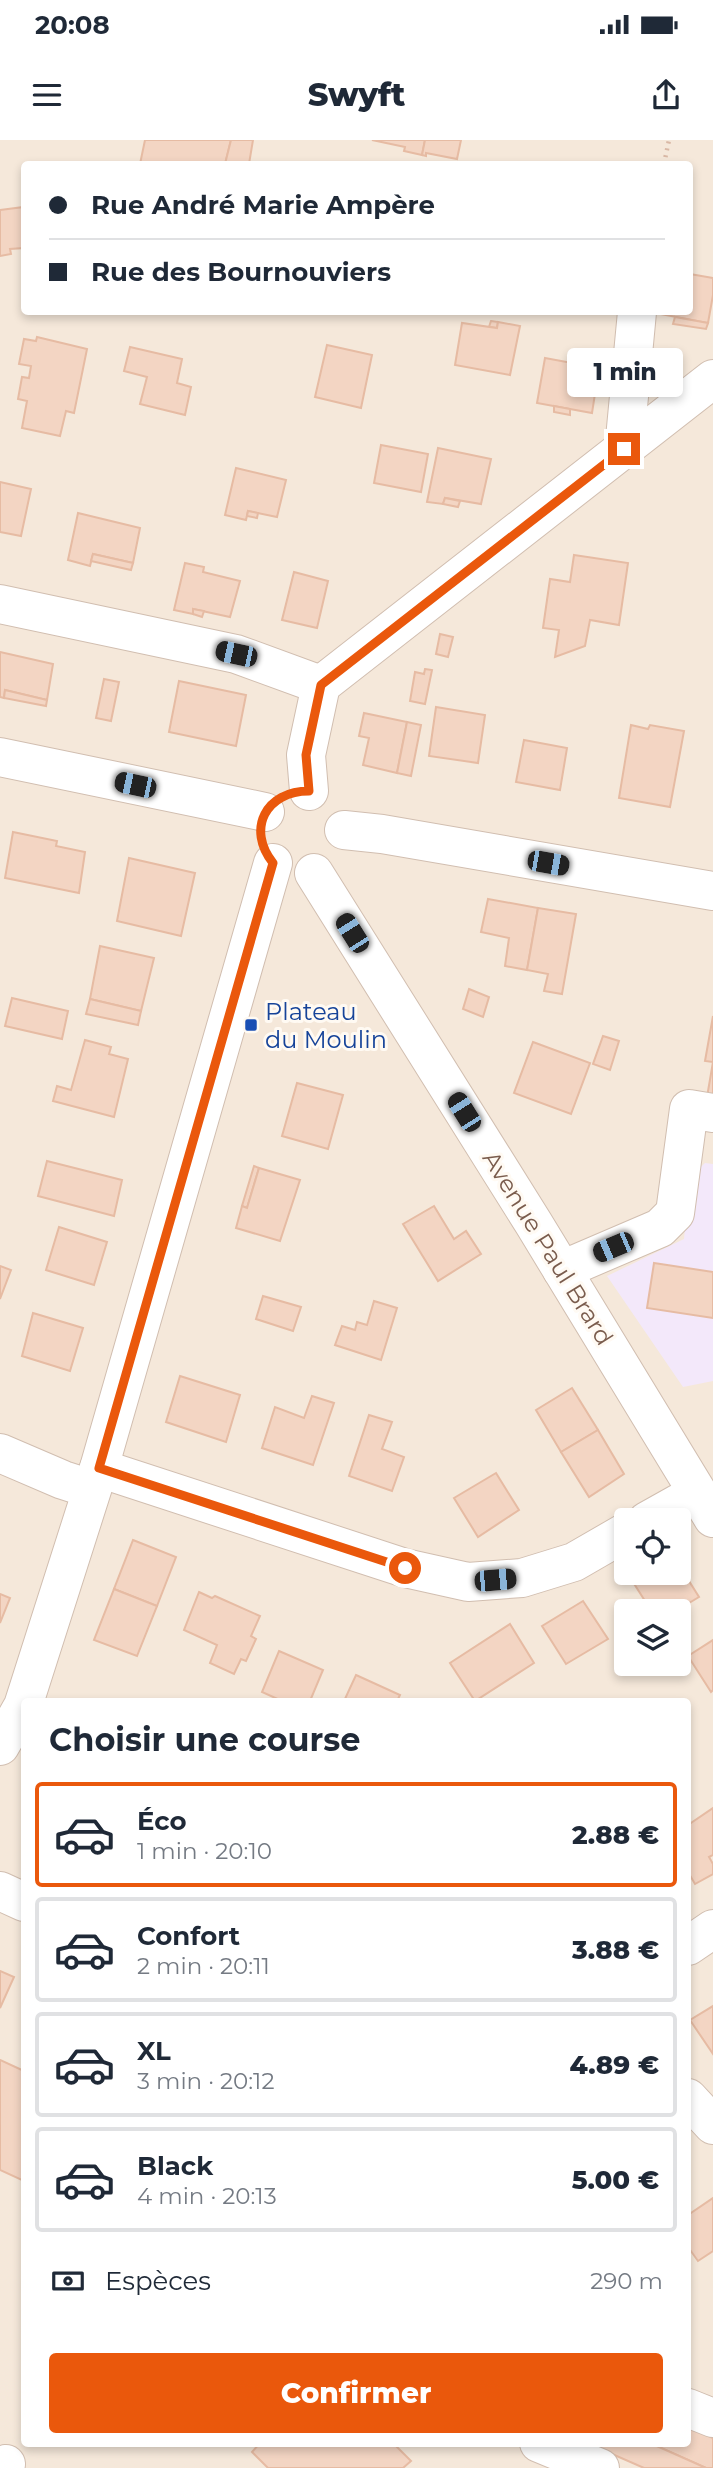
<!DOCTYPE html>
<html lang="fr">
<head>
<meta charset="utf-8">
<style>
  :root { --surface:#fff; --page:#f6f6f7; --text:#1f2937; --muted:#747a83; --line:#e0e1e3; --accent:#ea580c }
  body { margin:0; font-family:Montserrat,sans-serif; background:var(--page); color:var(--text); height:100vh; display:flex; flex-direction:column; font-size:26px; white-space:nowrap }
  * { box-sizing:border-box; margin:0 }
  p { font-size:23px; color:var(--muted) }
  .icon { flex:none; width:38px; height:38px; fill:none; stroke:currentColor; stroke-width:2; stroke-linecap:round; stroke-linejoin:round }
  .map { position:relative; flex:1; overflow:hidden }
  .panel { position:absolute; left:21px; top:1558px; width:670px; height:749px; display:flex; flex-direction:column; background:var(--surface); border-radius:7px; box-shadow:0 4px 10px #0003 }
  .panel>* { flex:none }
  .banner { position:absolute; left:21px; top:21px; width:672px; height:154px; border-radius:7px; box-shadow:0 4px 10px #0003; display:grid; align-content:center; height:154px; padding:0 28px; background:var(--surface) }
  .buttons { position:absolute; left:614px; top:1368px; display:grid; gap:14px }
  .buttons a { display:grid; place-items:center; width:77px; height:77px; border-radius:7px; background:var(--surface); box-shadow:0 4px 10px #0003; font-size:35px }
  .end { position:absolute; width:32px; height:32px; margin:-16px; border:9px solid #ea580c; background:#fff; box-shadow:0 0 0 4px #fff }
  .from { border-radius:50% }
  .bubble { position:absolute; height:49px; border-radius:7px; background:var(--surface); box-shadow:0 4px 10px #0003; font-size:23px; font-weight:800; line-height:49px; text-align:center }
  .car { position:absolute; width:21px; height:42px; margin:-21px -10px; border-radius:9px; box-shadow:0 0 5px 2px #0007; background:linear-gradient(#222 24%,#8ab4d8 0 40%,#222 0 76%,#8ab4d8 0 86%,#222 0) }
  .banner b { display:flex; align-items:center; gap:24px; height:66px; font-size:26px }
  .banner b+b { border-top:2px solid var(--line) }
  .banner i { width:18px; height:18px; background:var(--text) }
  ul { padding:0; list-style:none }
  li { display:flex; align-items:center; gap:21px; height:105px; margin:0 14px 10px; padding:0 14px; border:4px solid var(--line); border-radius:7px }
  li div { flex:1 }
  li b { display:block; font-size:26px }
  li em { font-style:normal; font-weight:800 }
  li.on { border-color:var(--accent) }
  li>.icon { width:63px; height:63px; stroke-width:1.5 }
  h2 { padding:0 28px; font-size:32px; line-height:84px }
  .pay { display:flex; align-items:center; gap:18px; height:77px; padding:0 28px; font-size:26px }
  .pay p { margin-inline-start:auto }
  .button { display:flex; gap:14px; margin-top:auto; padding:14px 28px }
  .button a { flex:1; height:80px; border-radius:7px; background:var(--accent); color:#fff; font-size:28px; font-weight:800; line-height:80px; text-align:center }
  .status { display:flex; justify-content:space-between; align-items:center; height:49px; padding:0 35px; background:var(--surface); direction:ltr }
  .status svg { height:19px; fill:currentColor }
  header { display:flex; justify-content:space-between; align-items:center; height:91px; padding:0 28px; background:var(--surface); font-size:32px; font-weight:800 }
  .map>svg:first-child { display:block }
  .residential { fill:#f5e8da; fill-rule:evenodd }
  .education { fill:#f3e8fa }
  .building { fill:#f3d5c3; stroke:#e6bba3; stroke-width:2 }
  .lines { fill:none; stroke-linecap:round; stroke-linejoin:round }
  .minor-casing { stroke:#d1beb0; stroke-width:40 }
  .path { stroke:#d9b8a5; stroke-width:4.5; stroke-dasharray:2 5; stroke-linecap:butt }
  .minor { stroke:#fff; stroke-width:38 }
  .route { stroke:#ea580c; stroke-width:9 }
  .transit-dot { fill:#1a4fb4; stroke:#fffaf3; stroke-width:2.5 }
  .labels { text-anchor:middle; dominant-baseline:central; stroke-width:6; stroke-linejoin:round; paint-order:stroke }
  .transit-label { font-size:24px; fill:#164399; stroke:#fffaf3; text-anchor:start }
  .street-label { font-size:24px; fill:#7a5c4d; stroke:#fffaf3 }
</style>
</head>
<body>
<div class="status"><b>20:08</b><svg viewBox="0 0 49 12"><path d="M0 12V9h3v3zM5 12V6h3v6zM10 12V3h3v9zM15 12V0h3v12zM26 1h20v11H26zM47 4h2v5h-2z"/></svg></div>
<header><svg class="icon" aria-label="menu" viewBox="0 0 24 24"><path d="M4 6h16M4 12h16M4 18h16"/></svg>Swyft<svg class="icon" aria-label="share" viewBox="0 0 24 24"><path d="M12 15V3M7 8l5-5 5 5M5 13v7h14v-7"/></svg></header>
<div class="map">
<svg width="713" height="2328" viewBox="0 0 713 2328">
  <rect width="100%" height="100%" fill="#fdf6ec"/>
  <!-- residential -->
  <path class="residential" d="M0,0H713V2328H0ZM24,24H690V172H24ZM626,1381H679V1433H626ZM626,1472H679V1524H626ZM24,1561H688V2303H24Z"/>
  <!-- education -->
  <polygon class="education" points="705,1023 713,1024 713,1241 683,1247 607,1136 684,1099 690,1037"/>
  <!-- building -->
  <g class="building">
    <polygon points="145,0 231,0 225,24 140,24"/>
    <polygon points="231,0 253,0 249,24 225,24"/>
    <polygon points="372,0 425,0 422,15 404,11 405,7"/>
    <polygon points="425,0 461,0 457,19 426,13 426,16 422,15"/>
    <polygon points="24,67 24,108 10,109 11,114 0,116 0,70"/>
    <polygon points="690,134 713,138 713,155 708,183 655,173 655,172 690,172"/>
    <polygon points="675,177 708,183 706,189 673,184"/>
    <polygon points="491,181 498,182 497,188 489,187"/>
    <polygon points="498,182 520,186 510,235 455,225 462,183 497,188"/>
    <polygon points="37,197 87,209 74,273 66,271 60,296 22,288 27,261 18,259 22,237 29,238 31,226 19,224 24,199 36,201"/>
    <polygon points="327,205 372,215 361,268 315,257"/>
    <polygon points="130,207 182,219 177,243 191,247 185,275 140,264 147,237 124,231"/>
    <polygon points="545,218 599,228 592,273 537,263"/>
    <polygon points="554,266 570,269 570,275 554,272"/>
    <polygon points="381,305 428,314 421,352 374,343"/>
    <polygon points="438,308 491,319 481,364 445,358 443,364 427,362"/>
    <polygon points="236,328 286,340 277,377 248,371 246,380 225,375"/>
    <polygon points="0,342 31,349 21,396 0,392"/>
    <polygon points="445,358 460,361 458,367 443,364"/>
    <polygon points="248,371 258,373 257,378 247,376"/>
    <polygon points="78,373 140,388 133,423 93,414 90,426 68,420"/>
    <polygon points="93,414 133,423 131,430 91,421"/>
    <polygon points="574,415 628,423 619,485 590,480 585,506 555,517 559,490 543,488 550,439 570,442"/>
    <polygon points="185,423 204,427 203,432 240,441 230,477 193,469 193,474 174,470"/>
    <polygon points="294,432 328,441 317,488 282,480"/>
    <polygon points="193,469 204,471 202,477 193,474"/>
    <polygon points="440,494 453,497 448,517 436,514"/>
    <polygon points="0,512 53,524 47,560 5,550 4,558 0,557"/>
    <polygon points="425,529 432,530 425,564 410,561 415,532 424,534"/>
    <polygon points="104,539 119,542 111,581 96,578"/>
    <polygon points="179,541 246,555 236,606 169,592"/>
    <polygon points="5,550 47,560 46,566 4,558"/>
    <polygon points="436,567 485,575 478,623 429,616"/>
    <polygon points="364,573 407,582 397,633 363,625 369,598 359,596"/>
    <polygon points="407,582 421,585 411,636 397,633"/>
    <polygon points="631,585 648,589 650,585 684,591 670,667 619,658"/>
    <polygon points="524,600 567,608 560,650 516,642"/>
    <polygon points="13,692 57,701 56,706 85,712 79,753 5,738"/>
    <polygon points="129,718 195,733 181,796 117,781"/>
    <polygon points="488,759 538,768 527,830 505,826 509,798 481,792"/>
    <polygon points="538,768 576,774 562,854 544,851 548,834 527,830"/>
    <polygon points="100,806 154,818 141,871 90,859"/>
    <polygon points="469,849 489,857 483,877 463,869"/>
    <polygon points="12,858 68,871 62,899 5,886"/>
    <polygon points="90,859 141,871 138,885 86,874"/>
    <polygon points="713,876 713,958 707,957 713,922 705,921"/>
    <polygon points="603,896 619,901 610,930 593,924"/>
    <polygon points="85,900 111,907 109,914 128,919 114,977 53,961 57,946 71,950"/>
    <polygon points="533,902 590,923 571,974 514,953"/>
    <polygon points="297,943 343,955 328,1009 282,996"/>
    <polygon points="47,1021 122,1040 114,1076 38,1056"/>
    <polygon points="254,1026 259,1028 247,1068 242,1066"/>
    <polygon points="259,1028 300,1040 280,1101 236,1088 242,1066 247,1068"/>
    <polygon points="434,1066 454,1099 466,1091 481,1114 438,1141 403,1084"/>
    <polygon points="59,1087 107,1102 94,1145 46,1130"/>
    <polygon points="654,1123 713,1132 713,1178 647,1168"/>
    <polygon points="0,1126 11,1130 0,1159"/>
    <polygon points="263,1156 301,1167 293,1191 256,1179"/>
    <polygon points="374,1161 397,1168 381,1220 335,1205 342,1186 355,1190 357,1182 367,1185"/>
    <polygon points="33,1173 83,1188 70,1231 22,1216"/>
    <polygon points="180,1236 240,1255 226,1302 166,1282"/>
    <polygon points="572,1248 598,1290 561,1312 536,1270"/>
    <polygon points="312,1256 334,1263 313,1325 262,1308 275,1267 304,1278"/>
    <polygon points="369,1275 392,1282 382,1309 404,1317 392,1351 349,1336"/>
    <polygon points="598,1290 624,1334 589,1357 561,1312"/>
    <polygon points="496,1333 519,1370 478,1397 454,1358"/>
    <polygon points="133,1400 176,1417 157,1466 114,1449"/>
    <polygon points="679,1425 699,1457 674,1472 652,1472 633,1442 647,1433 679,1433"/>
    <polygon points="114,1449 157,1466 137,1516 94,1500"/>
    <polygon points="199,1452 212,1458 215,1456 260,1476 251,1496 256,1499 246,1521 241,1519 234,1534 210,1523 217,1505 184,1490"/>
    <polygon points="0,1454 10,1458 0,1483"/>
    <polygon points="583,1461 608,1499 566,1524 542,1486"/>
    <polygon points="510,1484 534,1523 475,1561 450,1523"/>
    <polygon points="713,1500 713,1550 711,1552 688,1516"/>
    <polygon points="279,1511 323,1530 310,1561 282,1561 262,1552"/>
    <polygon points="356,1535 400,1555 397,1561 344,1561"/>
    <polygon points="713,1668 713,1715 709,1717 713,1724 713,1734 695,1744 688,1732 688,1685"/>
    <polygon points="0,1831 14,1837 0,1868"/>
    <polygon points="713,1866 713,1914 690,1880"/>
    <polygon points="0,1920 24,1931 24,2041 0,2030"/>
    <polygon points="713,2058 713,2111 698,2121 688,2107 688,2075"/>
    <polygon points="688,2287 713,2298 713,2328 706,2328 650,2303 688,2303"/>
    <polygon points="260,2303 393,2303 411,2321 403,2328 268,2328 252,2312"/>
    <polygon points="587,2303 650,2303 706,2328 644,2328"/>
  </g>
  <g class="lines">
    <!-- minor casing -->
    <g class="minor-casing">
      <g id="minor">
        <polyline points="624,309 637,172"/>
        <polyline points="0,464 236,514 321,545"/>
        <polyline points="0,617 265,672"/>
        <polyline points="309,651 306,615 321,545 713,239"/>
        <polyline points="344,690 382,694 713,751"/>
        <polyline points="314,733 534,1084 713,1378"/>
        <polyline points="562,1130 660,1088 675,1073 689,969 713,973"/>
        <polyline points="0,1313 63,1340 91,1349"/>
        <polyline points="99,1328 405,1428 468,1442 522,1438 574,1422 626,1392"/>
        <polyline points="647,1381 697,1353"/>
        <polyline points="0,1606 23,1566 99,1328 273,723"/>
        <polyline points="0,1751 24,1762"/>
        <polyline points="688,1806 713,1789"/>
        <polyline points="688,1958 713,1985"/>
        <polyline points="688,2268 713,2278"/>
        <polyline points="539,2303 600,2328"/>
        <polyline points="0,2327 6,2324"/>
      </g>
    </g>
    <!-- path -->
    <polyline class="path" points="664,24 669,0"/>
    <!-- minor -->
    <use href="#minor" class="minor"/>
  </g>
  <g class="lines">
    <!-- route -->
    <path class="route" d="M405,1428L99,1328L273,723C246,689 266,651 309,651L306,615L321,545L624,309"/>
  </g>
  <!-- markers -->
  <rect class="transit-dot" x="244" y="878" width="14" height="14" rx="3.5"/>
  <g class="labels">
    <!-- transit labels -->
    <g class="transit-label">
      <text x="265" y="871">Plateau<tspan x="265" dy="28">du Moulin</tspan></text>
    </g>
    <!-- street labels -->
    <g class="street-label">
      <text transform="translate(548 1108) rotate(58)">Avenue Paul Brard</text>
    </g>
  </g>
</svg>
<div class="buttons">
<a><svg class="icon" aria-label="locate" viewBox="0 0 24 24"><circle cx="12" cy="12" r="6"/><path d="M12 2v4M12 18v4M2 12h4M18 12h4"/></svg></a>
<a><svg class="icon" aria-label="layers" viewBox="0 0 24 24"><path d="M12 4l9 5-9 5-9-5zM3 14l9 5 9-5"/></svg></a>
</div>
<i class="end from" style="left:405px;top:1428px"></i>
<i class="end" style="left:624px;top:309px"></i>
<div class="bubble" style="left:567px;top:208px;width:116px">1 min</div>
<i class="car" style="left:236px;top:514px;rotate:282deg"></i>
<i class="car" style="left:135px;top:645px;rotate:282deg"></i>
<i class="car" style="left:548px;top:723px;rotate:100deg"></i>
<i class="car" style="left:352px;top:793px;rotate:328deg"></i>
<i class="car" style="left:464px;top:972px;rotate:328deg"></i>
<i class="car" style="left:613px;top:1107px;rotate:247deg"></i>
<i class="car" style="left:495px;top:1440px;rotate:85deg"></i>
<div class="banner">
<b><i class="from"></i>Rue André Marie Ampère</b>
<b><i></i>Rue des Bournouviers</b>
</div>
<section class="panel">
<h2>Choisir une course</h2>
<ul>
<li class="on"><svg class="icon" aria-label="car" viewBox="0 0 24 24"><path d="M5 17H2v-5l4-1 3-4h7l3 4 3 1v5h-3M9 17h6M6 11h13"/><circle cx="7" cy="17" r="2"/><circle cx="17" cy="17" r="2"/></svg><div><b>Éco</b><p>1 min · 20:10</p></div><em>2.88 €</em></li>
<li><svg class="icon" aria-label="car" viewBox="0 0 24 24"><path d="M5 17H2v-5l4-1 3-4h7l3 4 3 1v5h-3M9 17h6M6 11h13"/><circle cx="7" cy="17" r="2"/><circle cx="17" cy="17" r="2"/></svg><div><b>Confort</b><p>2 min · 20:11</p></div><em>3.88 €</em></li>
<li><svg class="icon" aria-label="car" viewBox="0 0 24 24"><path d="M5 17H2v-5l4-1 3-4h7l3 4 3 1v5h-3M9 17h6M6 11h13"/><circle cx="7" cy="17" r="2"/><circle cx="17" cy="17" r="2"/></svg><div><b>XL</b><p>3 min · 20:12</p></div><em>4.89 €</em></li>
<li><svg class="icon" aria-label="car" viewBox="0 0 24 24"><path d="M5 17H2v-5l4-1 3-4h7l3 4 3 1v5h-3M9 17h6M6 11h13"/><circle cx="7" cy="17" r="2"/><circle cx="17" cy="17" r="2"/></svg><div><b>Black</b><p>4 min · 20:13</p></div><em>5.00 €</em></li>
</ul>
<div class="pay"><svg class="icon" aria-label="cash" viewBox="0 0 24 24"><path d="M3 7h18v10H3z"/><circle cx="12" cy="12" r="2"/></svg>Espèces<p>290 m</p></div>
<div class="button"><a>Confirmer</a></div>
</section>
</div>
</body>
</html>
